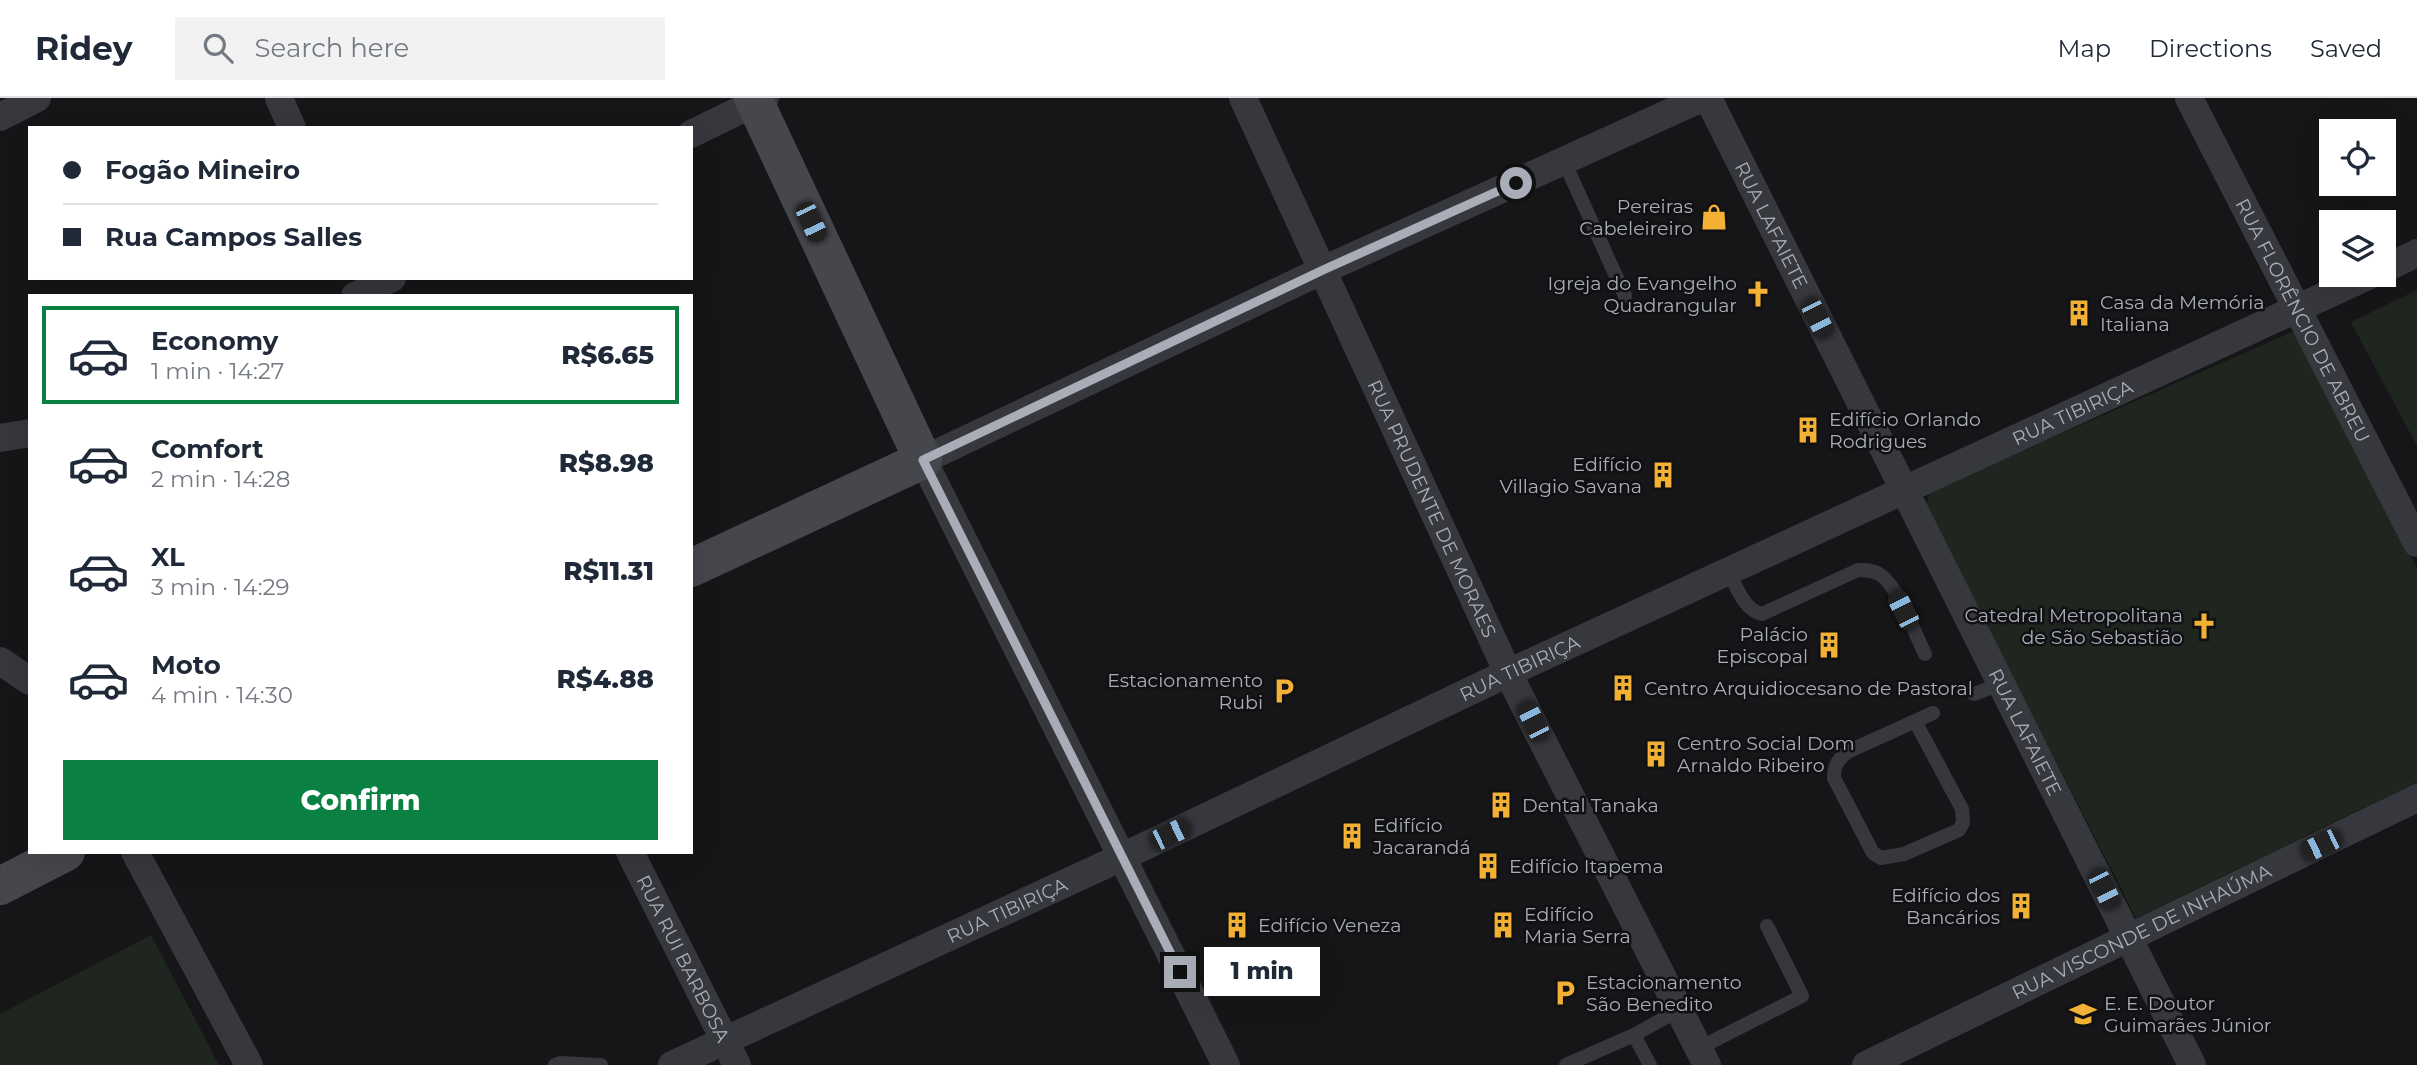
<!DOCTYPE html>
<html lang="en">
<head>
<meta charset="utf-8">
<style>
  :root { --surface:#fff; --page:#f2f2f3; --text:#1f2937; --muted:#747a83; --line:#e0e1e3; --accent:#0b8043 }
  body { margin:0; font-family:Montserrat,sans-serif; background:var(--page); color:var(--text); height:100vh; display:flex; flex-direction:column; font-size:26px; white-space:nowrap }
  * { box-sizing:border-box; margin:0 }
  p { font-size:23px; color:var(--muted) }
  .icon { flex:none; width:38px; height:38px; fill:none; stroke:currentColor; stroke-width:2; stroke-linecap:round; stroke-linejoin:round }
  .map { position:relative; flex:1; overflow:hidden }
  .side { position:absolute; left:28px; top:196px; width:665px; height:560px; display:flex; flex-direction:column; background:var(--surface); border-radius:0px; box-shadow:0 7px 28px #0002 }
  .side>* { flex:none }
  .guide { position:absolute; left:28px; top:28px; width:665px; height:154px; border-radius:0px; box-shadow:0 7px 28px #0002; display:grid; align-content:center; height:154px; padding:0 35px; background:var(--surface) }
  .controls { position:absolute; left:2319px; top:21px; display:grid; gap:14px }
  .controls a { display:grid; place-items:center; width:77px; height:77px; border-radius:0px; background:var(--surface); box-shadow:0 7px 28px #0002; font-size:35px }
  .end { position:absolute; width:32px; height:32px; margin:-16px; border:9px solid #a8adb8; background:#111; box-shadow:0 0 0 4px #111 }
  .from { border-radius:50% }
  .bubble { position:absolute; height:49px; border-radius:0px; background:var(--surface); box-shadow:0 7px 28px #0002; font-size:23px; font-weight:800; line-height:49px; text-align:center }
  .car { position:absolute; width:21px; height:42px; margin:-21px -10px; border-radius:9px; box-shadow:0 0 5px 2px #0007; background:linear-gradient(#222 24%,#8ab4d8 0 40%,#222 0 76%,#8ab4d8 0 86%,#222 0) }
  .guide b { display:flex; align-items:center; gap:24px; height:66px; font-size:26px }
  .guide b+b { border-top:2px solid var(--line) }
  .guide i { width:18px; height:18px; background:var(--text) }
  ul { padding:12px 0 0; list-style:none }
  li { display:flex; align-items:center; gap:21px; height:98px; margin:0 14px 10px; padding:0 21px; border:4px solid transparent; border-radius:0px }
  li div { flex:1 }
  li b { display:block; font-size:26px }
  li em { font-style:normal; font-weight:800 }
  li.selected { border-color:var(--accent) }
  li>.icon { width:63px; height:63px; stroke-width:1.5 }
  .button { display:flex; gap:14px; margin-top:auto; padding:14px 35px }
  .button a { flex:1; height:80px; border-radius:0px; background:var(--accent); color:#fff; font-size:28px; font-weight:800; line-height:80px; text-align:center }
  header { display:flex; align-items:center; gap:42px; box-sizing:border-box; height:98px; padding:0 35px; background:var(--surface); border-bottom:2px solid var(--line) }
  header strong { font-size:33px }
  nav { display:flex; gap:38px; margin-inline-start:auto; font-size:24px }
  .search { width:490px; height:63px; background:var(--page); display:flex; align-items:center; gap:18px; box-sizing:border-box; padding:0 24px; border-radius:0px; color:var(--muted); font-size:26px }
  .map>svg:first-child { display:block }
  .green { fill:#1e261f }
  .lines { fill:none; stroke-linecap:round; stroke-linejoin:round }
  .lane { stroke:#37383d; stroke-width:14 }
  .street { stroke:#37383d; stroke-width:28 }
  .secondary { stroke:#45474d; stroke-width:38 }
  .route { stroke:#a8adb8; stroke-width:9 }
  .labels { text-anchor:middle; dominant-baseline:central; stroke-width:5; stroke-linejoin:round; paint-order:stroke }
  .poi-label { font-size:19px; fill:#a8adb8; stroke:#111113; text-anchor:start }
  .street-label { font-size:19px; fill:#a8adb8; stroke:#111113 }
</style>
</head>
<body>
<header>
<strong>Ridey</strong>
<div class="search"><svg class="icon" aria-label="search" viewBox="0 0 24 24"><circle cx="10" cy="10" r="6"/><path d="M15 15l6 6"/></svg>Search here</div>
<nav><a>Map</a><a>Directions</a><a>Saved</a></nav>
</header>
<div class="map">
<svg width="2417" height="967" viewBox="0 0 2417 967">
  <rect width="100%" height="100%" fill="#161618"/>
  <!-- green -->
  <g class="green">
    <polygon points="2417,192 2417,348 2351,224"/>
    <polygon points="2294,233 2417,470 2417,684 2136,820 1926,407 1930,395 1940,389"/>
    <polygon points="151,837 219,967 0,967 0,916"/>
  </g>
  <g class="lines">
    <!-- lane -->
    <g class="lane">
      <polyline points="1564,63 1625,198"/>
      <path d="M1728,473C1737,489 1743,511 1762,516L1858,472C1865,472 1872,472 1879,476C1897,486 1915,536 1925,556"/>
      <polyline points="1974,596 2001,586"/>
      <path d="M1915,623L1962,711L1963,725L1959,732L1904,756L1881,760L1873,755L1834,680C1834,667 1838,662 1847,654L1933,615"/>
      <polyline points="1634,937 1650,967"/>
      <polyline points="1699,950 1802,898 1767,828"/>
      <polyline points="555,967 560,965 601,967"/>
      <polyline points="1566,967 1634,937 1679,912"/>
    </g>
    <!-- street -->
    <g class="street">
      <polyline points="279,0 292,30"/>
      <path id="s1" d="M1243,0L1508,575L1707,967"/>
      <path id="s2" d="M1708,0L2192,967"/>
      <path id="s3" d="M2189,0L2417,445"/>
      <polyline points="0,19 37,0"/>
      <polyline points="691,36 765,0"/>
      <polyline points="2384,171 2417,155"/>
      <polyline points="355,198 392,180"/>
      <polyline points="0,340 30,335"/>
      <polyline points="0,563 30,583"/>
      <polyline points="135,754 249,967"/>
      <path id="s4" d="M630,754L737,967"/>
      <path id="s5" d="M672,967L1122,759L1508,575L2370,177"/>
      <polyline points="1226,967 923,362 1323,172 1702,0"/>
      <path id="s6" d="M1866,967L2417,700"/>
    </g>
    <!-- secondary -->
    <g class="secondary">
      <polyline points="691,470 923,362 753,0"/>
      <polyline points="0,788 66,754"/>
    </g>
  </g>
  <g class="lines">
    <!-- route -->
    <polyline class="route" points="1180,874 923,362 1323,172 1516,85"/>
  </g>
  <!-- icons -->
  <defs>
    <g id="shop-bare" transform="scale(2.1)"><path d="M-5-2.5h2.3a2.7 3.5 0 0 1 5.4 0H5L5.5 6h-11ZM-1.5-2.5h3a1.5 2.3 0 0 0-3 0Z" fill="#f2b134" stroke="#111113" stroke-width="2.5" paint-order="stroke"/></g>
    <g id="church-bare" transform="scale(2.1)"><path d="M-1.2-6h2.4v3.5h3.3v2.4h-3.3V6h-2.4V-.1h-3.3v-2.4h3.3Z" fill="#f2b134" stroke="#111113" stroke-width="2.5" paint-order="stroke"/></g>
    <g id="building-bare" transform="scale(2.1)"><path d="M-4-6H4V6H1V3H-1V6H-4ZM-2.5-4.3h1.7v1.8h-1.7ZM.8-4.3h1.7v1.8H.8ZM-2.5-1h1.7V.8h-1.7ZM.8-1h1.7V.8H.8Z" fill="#f2b134" stroke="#111113" stroke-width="2.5" paint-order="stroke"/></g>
    <g id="parking-bare" transform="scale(2.1)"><path d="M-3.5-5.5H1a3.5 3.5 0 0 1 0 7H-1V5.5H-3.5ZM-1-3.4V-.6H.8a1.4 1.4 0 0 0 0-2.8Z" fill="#f2b134" stroke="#111113" stroke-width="2.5" paint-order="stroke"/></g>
    <g id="school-bare" transform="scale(2.1)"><path d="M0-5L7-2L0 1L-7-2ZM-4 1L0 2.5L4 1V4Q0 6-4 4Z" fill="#f2b134" stroke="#111113" stroke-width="2.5" paint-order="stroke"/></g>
  </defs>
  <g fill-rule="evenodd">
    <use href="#shop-bare" x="1714" y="119"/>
    <use href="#church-bare" x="1758" y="196"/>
    <use href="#building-bare" x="2079" y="215"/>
    <use href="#building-bare" x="1808" y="332"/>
    <use href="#building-bare" x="1663" y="377"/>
    <use href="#church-bare" x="2204" y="528"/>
    <use href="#building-bare" x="1829" y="547"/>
    <use href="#building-bare" x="1623" y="590"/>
    <use href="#parking-bare" x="1284" y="593"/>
    <use href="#building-bare" x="1656" y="656"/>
    <use href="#building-bare" x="1501" y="707"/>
    <use href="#building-bare" x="1352" y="738"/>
    <use href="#building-bare" x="1488" y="768"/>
    <use href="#building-bare" x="2021" y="808"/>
    <use href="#building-bare" x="1237" y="827"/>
    <use href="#building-bare" x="1503" y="827"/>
    <use href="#parking-bare" x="1565" y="895"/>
    <use href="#school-bare" x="2083" y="916"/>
  </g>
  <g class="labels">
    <!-- poi labels -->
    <g class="poi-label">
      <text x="1693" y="108" text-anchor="end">Pereiras<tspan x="1693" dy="22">Cabeleireiro</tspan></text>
      <text x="1737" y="185" text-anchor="end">Igreja do Evangelho<tspan x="1737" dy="22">Quadrangular</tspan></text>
      <text x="2100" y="204">Casa da Memória<tspan x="2100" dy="22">Italiana</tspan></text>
      <text x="1829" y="321">Edifício Orlando<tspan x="1829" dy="22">Rodrigues</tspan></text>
      <text x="1642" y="366" text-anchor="end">Edifício<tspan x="1642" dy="22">Villagio Savana</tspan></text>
      <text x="2183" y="517" text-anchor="end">Catedral Metropolitana<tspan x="2183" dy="22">de São Sebastião</tspan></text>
      <text x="1808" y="536" text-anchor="end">Palácio<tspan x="1808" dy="22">Episcopal</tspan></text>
      <text x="1263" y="582" text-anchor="end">Estacionamento<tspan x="1263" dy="22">Rubi</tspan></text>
      <text x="1644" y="590">Centro Arquidiocesano de Pastoral</text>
      <text x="1677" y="645">Centro Social Dom<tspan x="1677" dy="22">Arnaldo Ribeiro</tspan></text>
      <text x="1522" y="707">Dental Tanaka</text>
      <text x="1373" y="727">Edifício<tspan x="1373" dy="22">Jacarandá</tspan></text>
      <text x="1509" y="768">Edifício Itapema</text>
      <text x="2000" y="797" text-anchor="end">Edifício dos<tspan x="2000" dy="22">Bancários</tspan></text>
      <text x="1524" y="816">Edifício<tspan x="1524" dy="22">Maria Serra</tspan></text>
      <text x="1258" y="827">Edifício Veneza</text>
      <text x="1586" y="884">Estacionamento<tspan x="1586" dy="22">São Benedito</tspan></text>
      <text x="2104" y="905">E. E. Doutor<tspan x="2104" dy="22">Guimarães Júnior</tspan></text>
    </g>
    <!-- street labels -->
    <g class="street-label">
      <text stroke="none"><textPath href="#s2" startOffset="142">RUA LAFAIETE</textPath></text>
      <text stroke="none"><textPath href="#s3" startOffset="250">RUA FLORÊNCIO DE ABREU</textPath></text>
      <text stroke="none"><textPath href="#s5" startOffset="1545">RUA TIBIRIÇA</textPath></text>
      <text stroke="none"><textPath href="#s1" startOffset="452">RUA PRUDENTE DE MORAES</textPath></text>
      <text stroke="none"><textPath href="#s5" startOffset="936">RUA TIBIRIÇA</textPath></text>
      <text stroke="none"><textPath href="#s2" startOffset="709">RUA LAFAIETE</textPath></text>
      <text stroke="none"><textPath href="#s5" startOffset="369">RUA TIBIRIÇA</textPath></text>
      <text stroke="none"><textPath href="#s6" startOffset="306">RUA VISCONDE DE INHAÚMA</textPath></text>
      <text stroke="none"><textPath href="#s4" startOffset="119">RUA RUI BARBOSA</textPath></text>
    </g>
  </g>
</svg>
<div class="controls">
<a><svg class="icon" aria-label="locate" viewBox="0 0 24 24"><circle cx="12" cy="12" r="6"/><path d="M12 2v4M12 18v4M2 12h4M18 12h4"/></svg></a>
<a><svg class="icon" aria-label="layers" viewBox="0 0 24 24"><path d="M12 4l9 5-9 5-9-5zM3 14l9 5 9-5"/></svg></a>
</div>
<i class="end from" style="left:1516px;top:85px"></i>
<i class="end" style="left:1180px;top:874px"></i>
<div class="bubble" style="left:1204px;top:849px;width:116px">1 min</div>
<i class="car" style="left:811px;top:124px;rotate:155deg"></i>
<i class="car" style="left:1817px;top:220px;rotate:153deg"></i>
<i class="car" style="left:1903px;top:512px;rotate:333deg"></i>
<i class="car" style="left:1533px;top:623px;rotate:333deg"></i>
<i class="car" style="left:1170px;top:736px;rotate:64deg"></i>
<i class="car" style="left:2321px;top:747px;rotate:244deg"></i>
<i class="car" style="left:2104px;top:791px;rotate:154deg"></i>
<div class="guide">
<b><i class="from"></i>Fogão Mineiro</b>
<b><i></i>Rua Campos Salles</b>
</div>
<section class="side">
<ul>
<li class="selected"><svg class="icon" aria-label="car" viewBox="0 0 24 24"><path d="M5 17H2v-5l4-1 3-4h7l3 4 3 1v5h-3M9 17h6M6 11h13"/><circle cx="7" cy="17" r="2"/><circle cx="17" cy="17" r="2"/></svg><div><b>Economy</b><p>1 min · 14:27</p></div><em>R$6.65</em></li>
<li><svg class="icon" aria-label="car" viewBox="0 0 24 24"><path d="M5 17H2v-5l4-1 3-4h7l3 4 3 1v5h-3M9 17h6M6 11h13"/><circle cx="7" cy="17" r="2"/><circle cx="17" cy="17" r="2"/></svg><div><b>Comfort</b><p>2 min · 14:28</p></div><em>R$8.98</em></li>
<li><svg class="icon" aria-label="car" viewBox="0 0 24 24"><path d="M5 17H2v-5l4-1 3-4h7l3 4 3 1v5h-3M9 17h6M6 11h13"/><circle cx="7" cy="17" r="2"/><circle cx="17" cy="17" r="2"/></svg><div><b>XL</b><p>3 min · 14:29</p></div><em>R$11.31</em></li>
<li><svg class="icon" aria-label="car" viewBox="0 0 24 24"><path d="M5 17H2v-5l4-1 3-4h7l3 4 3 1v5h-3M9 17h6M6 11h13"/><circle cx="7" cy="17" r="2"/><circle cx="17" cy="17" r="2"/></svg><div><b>Moto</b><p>4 min · 14:30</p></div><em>R$4.88</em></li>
</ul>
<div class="button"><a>Confirm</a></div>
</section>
</div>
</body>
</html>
